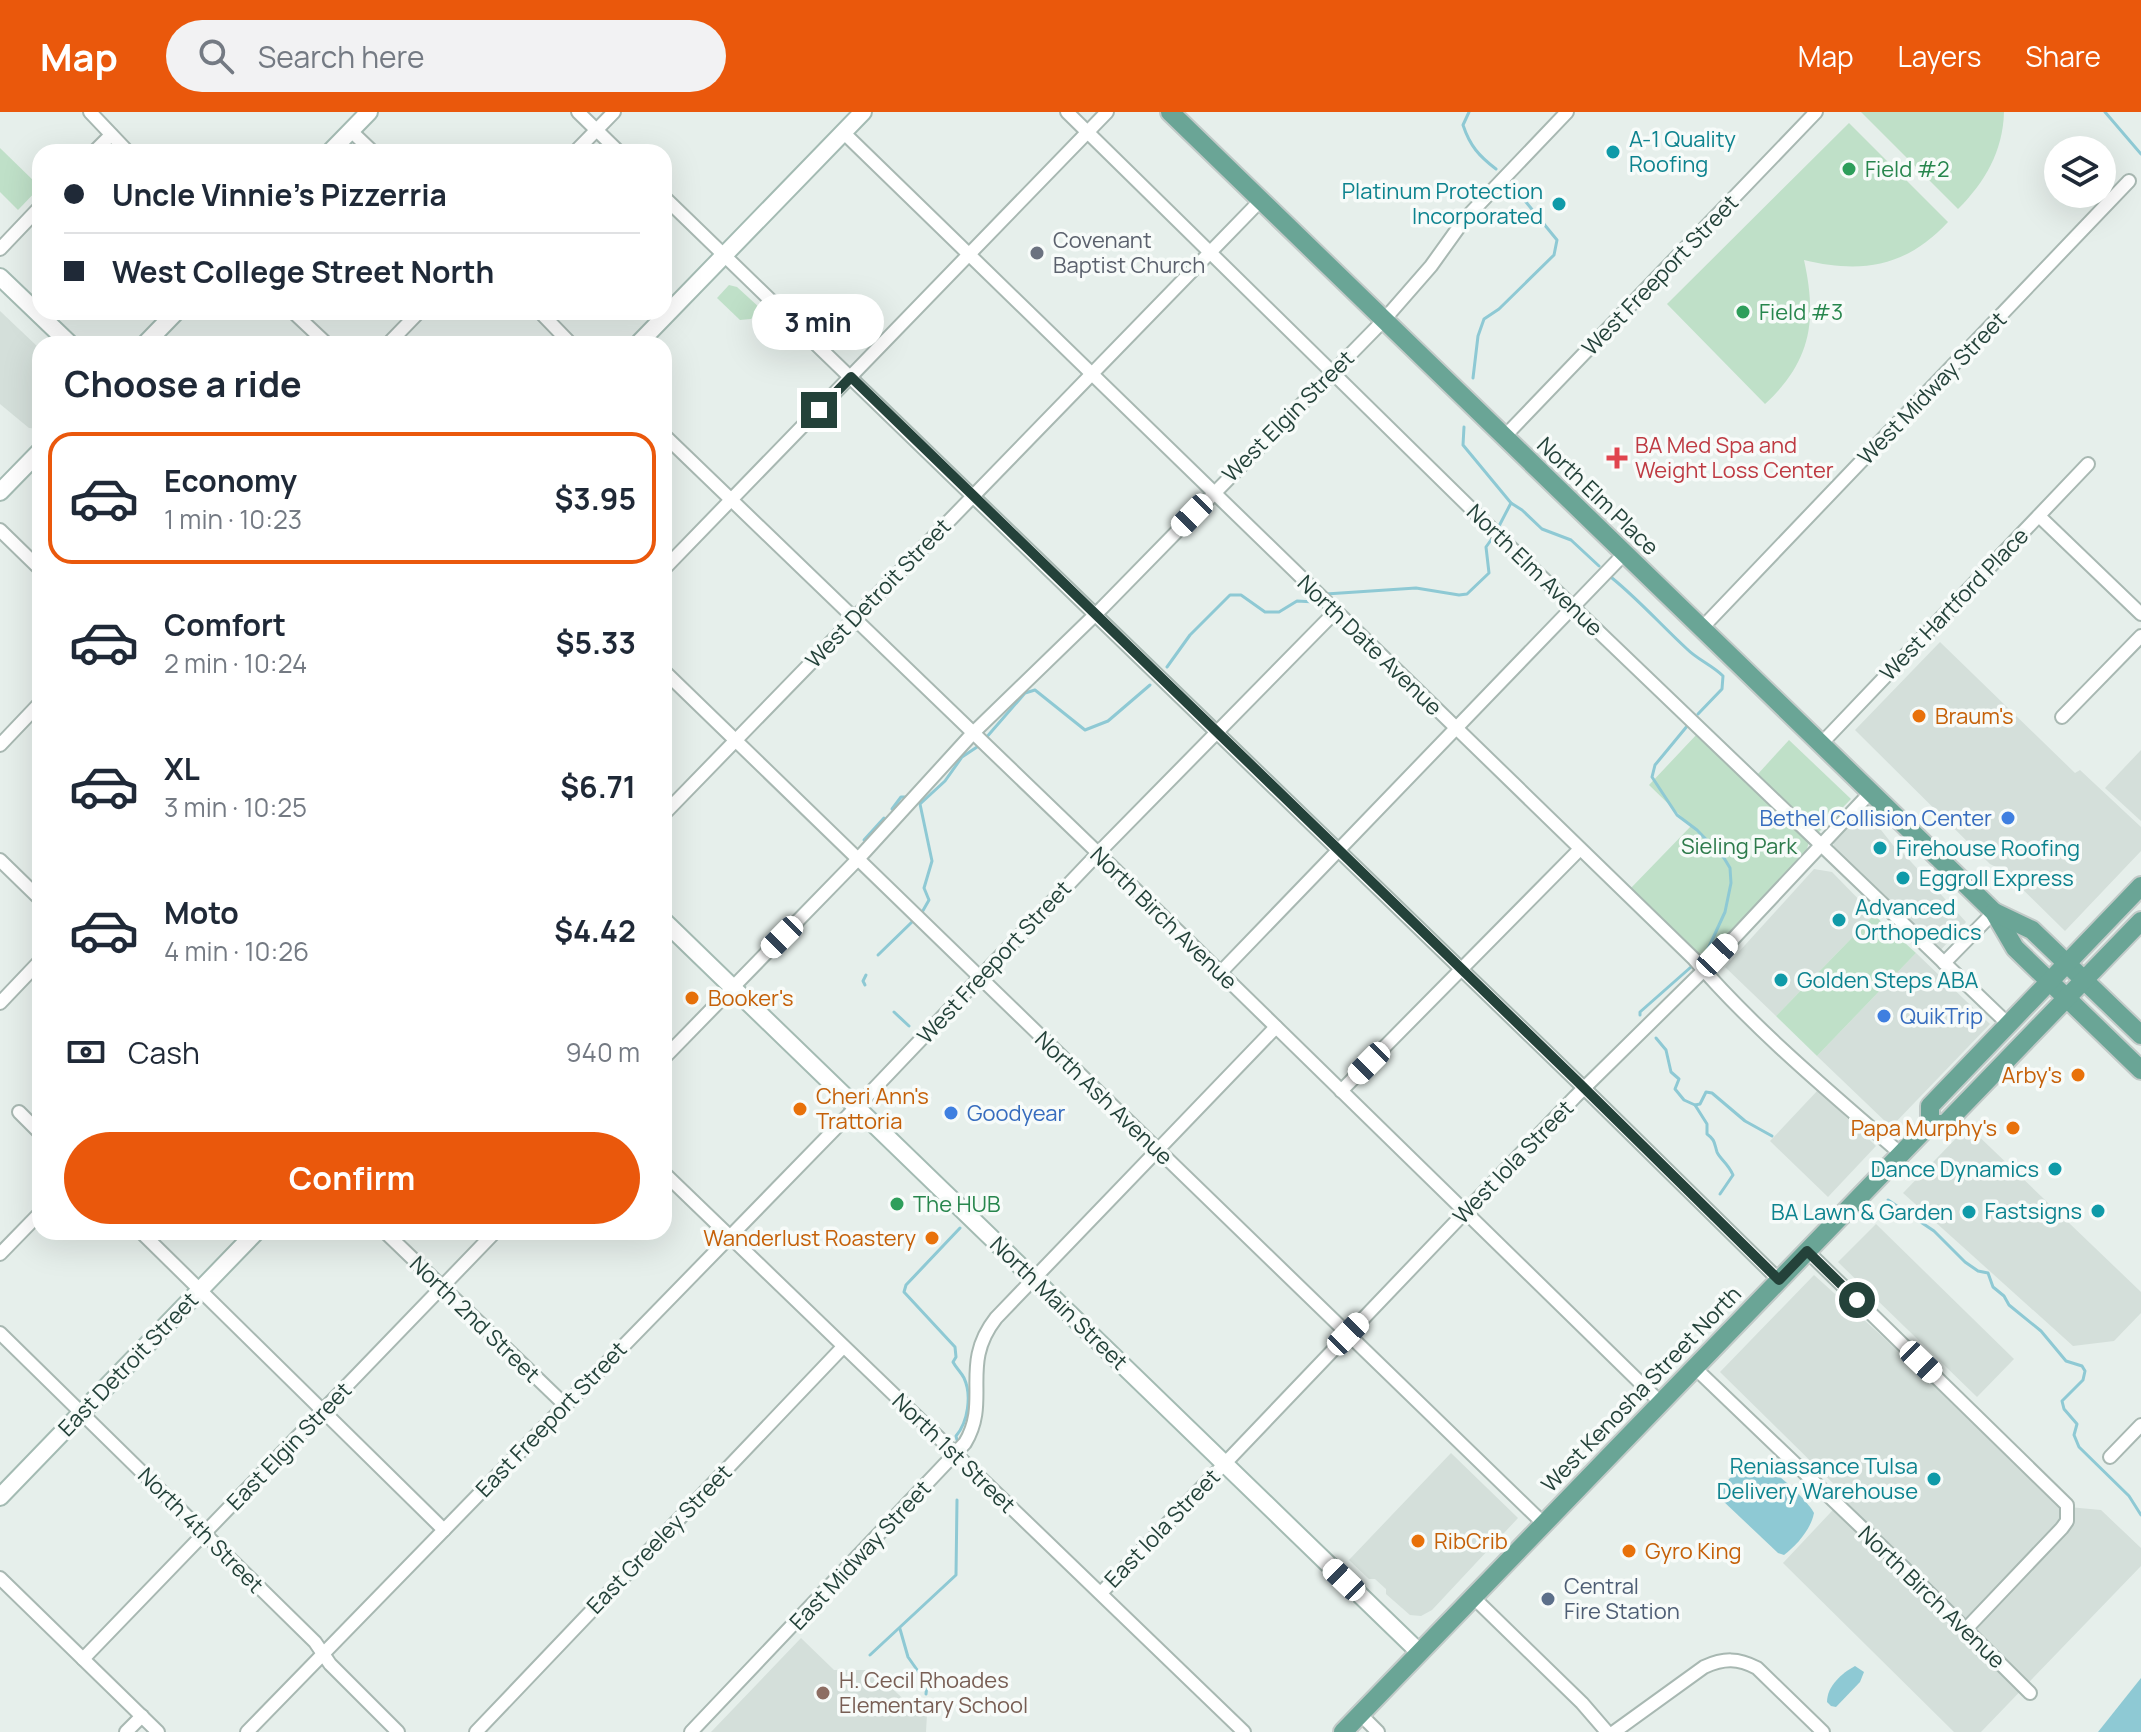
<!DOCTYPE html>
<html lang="en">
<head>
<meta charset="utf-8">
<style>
  :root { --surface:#fff; --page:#f2f2f3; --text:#1f2937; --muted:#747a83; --line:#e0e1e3; --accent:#ea580c }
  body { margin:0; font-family:Manrope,sans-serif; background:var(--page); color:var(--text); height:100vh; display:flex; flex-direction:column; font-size:30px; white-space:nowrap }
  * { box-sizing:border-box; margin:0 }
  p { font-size:26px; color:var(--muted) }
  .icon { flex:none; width:44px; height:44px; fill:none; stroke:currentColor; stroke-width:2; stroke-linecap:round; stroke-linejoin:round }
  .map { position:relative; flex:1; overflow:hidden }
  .sheet { position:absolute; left:32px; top:224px; width:640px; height:904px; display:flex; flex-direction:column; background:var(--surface); border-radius:24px; box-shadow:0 8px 32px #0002 }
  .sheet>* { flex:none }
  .top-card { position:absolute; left:32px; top:32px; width:640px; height:176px; border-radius:24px; box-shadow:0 8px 32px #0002; display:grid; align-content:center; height:176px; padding:0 32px; background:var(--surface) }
  .fabs { position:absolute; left:2044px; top:24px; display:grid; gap:16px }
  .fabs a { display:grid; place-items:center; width:72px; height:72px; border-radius:50%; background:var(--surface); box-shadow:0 8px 32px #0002; font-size:40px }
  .end { position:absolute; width:36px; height:36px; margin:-18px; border:10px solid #24423a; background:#fff; box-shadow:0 0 0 4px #fff }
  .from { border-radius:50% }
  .bubble { position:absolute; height:56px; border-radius:28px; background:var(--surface); box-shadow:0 8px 32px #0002; font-size:26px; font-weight:700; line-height:56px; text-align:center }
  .car { position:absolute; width:24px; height:48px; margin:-24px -12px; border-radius:10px; box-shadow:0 0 6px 2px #0007; background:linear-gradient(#fff 24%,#345 0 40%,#fff 0 76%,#345 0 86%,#fff 0) }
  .top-card b { display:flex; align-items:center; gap:28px; height:76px; font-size:30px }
  .top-card b+b { border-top:2px solid var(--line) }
  .top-card i { width:20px; height:20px; background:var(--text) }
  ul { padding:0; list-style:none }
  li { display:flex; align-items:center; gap:24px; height:132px; margin:0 16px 12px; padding:0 16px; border:4px solid transparent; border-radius:24px }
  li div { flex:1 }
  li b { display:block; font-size:30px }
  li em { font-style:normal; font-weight:700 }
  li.current { border-color:var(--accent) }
  li>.icon { width:72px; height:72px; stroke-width:1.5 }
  h2 { padding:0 32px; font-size:36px; line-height:96px }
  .pay { display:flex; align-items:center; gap:20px; height:88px; padding:0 32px; font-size:30px }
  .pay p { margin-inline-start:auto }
  .primary-button { display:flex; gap:16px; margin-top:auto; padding:16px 32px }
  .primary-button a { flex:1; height:92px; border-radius:48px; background:var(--accent); color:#fff; font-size:32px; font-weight:700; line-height:92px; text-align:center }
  header { display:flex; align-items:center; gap:48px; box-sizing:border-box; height:112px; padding:0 40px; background:var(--accent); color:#fff }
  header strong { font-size:38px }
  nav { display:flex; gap:44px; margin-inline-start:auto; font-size:28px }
  .search { width:560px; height:72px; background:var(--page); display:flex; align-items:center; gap:20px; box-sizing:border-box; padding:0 28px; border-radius:44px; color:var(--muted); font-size:30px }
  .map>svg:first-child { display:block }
  .built { fill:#d4dfda }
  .green { fill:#bfe0c8 }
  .water { fill:#8ec9d4 }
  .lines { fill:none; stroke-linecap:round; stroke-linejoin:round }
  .stream { stroke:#8ec9d4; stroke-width:3 }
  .street-casing { stroke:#a8b8b2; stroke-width:16 }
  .secondary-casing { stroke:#a4bbb3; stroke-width:20 }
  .primary-casing { stroke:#c2cac8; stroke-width:22 }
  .street { stroke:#fff; stroke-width:12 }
  .secondary { stroke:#fff; stroke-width:16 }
  .primary { stroke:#6aa596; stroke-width:18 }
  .route { stroke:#24423a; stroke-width:10 }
  .culture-dot { fill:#0f9aa8; stroke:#f7fbf9; stroke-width:3 }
  .leisure-dot { fill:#2e9e5b; stroke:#f7fbf9; stroke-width:3 }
  .worship-dot { fill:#6b7280; stroke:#f7fbf9; stroke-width:3 }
  .health-dot { fill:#e0444e; stroke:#f7fbf9; stroke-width:3 }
  .food-dot { fill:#e8710a; stroke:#f7fbf9; stroke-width:3 }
  .shop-dot { fill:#3f7fe0; stroke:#f7fbf9; stroke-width:3 }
  .service-dot { fill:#5c6f8a; stroke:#f7fbf9; stroke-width:3 }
  .education-dot { fill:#8d6e63; stroke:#f7fbf9; stroke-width:3 }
  .labels { text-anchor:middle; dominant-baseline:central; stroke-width:7; stroke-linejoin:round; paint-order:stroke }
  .culture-label { font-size:22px; fill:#0d838f; stroke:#f7fbf9; text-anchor:start }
  .leisure-label { font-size:22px; fill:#27864d; stroke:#f7fbf9; text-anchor:start }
  .worship-label { font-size:22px; fill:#5b616d; stroke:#f7fbf9; text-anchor:start }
  .street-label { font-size:22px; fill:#24423a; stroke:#f7fbf9 }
  .health-label { font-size:22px; fill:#be3a42; stroke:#f7fbf9; text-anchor:start }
  .food-label { font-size:22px; fill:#c56008; stroke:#f7fbf9; text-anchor:start }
  .shop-label { font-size:22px; fill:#366cbe; stroke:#f7fbf9; text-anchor:start }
  .park-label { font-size:22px; fill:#2d7a4b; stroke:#f7fbf9 }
  .service-label { font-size:22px; fill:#4e5e75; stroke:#f7fbf9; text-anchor:start }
  .education-label { font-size:22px; fill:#785e54; stroke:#f7fbf9; text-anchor:start }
</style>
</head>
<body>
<header>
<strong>Map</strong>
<div class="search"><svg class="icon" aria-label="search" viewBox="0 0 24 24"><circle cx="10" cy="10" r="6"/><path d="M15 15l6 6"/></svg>Search here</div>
<nav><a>Map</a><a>Layers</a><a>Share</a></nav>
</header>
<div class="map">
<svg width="2141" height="1620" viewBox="0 0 2141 1620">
  <rect width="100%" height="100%" fill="#e6efeb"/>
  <!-- built -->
  <g class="built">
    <polygon points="0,199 40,237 40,317 29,316 0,292"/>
    <polygon points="1940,530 2075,661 2080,658 2141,715 2141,739 2065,819 2004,759 1990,752 1855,618"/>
    <polygon points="2141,638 2141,709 2105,676"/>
    <polygon points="1859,701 1863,701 1881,718 1900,742 1902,740 1966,810 1938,841 1834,739 1833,727"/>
    <polygon points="1814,757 1832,760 1874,803 1776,904 1725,855"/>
    <polygon points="1916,841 1990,912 1893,1013 1888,1012 1817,944"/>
    <polygon points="1818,978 1876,1034 1828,1085 1770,1029"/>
    <polygon points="1968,1014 2141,1180 2141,1201 2114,1229 2073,1234 1903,1081"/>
    <polygon points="1876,1112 2014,1247 1977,1285 1838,1150"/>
    <polygon points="1814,1163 1883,1225 2058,1394 2101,1398 2141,1436 2141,1454 1981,1620 1954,1620 1783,1451 1846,1384 1720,1260"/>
    <polygon points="1451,1341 1518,1406 1432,1498 1421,1504 1410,1503 1386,1482 1386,1477 1375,1467 1369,1467 1349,1448"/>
    <polygon points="801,1526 834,1558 866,1558 880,1565 915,1598 927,1602 926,1620 711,1620"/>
  </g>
  <!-- green -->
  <g class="green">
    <path d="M1861,0H2004C2003,39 1985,70 1958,97Z"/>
    <path d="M1849,11L1948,110C1906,155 1862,162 1804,148C1817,207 1812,249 1765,292L1667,192Z"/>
    <polygon points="0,36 40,75 18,98 0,80"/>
    <polygon points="729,173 737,175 761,197 751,207 740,208 717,186"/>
    <polygon points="1698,621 1809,730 1806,740 1715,839 1698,842 1630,777 1691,714 1649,673"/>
    <polygon points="1789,628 1851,687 1818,721 1757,663"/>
    <polygon points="1874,803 1916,841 1817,944 1776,904"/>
  </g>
  <!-- water -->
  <g class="water">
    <path d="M1749,1348C1765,1348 1806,1386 1814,1401C1811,1417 1797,1433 1784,1443L1778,1441L1722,1388L1720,1383L1729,1367Z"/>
    <path d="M1855,1554L1864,1560L1860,1570L1836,1595L1831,1594L1827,1590C1827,1574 1842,1561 1855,1554Z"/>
    <polygon points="2141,1566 2141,1620 2098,1620"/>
  </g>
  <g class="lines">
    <!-- stream -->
    <g class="stream">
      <path d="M1469,0L1463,13C1470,34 1479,44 1496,57"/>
      <polyline points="2105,0 2141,42"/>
      <polyline points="1473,266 1478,224 1484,207 1499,197 1554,143 1557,128 1512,73"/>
      <polyline points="1464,315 1463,333 1511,391 1522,398 1542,417 1571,428 1599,454"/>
      <polyline points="1498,416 1511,391"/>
      <path d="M1612,466C1639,488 1662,514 1687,537C1698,548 1712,553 1723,564L1722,577L1698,602"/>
      <polyline points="1326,482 1416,476 1459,483 1467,482 1489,461 1486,435 1491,428"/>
      <polyline points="1167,555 1190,523 1230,483 1241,483 1265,500 1279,500 1297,489 1315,490"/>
      <polyline points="1688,613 1655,653 1652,665 1677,703 1697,718 1724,746 1730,756 1731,771 1725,800 1707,839"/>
      <polyline points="985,627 1025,581 1035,578 1085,618 1108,609 1150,573"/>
      <polyline points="892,697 901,685 907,685"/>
      <polyline points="864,728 884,706"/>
      <polyline points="921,802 929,788 924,776 932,749 920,692 945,669 962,645 980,633"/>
      <polyline points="878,843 913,809"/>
      <polyline points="865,873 863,869 866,863"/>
      <polyline points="894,900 909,914"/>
      <polyline points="1640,903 1640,900 1691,855"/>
      <polyline points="1656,926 1666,938 1671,960 1679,967 1675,977 1684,988 1695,993 1700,992 1706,980 1712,981 1745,1009 1772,1024"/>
      <path d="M1695,993L1707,1012V1022C1715,1028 1714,1030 1717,1040C1719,1046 1728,1051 1733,1063L1720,1082"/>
      <polyline points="1888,1088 1934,1119 1965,1150 1978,1159 1988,1161 1993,1175 2004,1184 2009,1193 2041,1219 2066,1249 2082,1254 2085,1259 2083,1268 2062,1289 2064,1297 2077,1312 2074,1323 2079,1335 2129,1384 2141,1403"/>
      <path d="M957,1328L956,1324C968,1310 972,1283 964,1266C961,1260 956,1256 953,1250L956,1245L955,1235L904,1180L906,1173L960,1116"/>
      <polyline points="900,1517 908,1545 927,1572 926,1582"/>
      <polyline points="870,1543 956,1463 957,1388"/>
    </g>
    <!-- street casing -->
    <g class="street-casing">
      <g id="street">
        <polyline points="90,0 128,40"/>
        <polyline points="578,0 619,40"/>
        <polyline points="1067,0 1503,428 2008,912"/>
        <polyline points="351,19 373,40"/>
        <path d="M843,20L1694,847C1754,917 1831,981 1901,1042"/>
        <polyline points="94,40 111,23"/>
        <polyline points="575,40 614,0"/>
        <polyline points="664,85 1584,976 1779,1168"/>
        <polyline points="0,137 40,95"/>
        <polyline points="293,200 327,232"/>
        <polyline points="540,200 571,232"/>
        <polyline points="388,232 419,200"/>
        <polyline points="664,323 1098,741 1661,1291"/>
        <polyline points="1504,325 1816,0"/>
        <polyline points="2039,404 2141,502"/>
        <polyline points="0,418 40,457"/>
        <polyline points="664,457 1107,0"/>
        <polyline points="1701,517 2129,69"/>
        <polyline points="664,559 1544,1412"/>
        <polyline points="2062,605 2141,524"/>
        <polyline points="0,633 40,591"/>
        <polyline points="1820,633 2088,352"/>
        <polyline points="664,702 1260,89"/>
        <polyline points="0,748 40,787"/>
        <polyline points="1944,851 1994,800"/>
        <polyline points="1220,861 1624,442"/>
        <polyline points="0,891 40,849"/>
        <polyline points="664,946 858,747 973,621 1102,496 1383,209 1431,154 1464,108 1567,0"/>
        <polyline points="1341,979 1580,737"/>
        <polyline points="19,1000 40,1021"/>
        <polyline points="664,1061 1244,1620"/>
        <polyline points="141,1120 444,1418"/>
        <polyline points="385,1120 565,1293"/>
        <polyline points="1807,1139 2067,1393 2067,1409 2062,1416 1966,1517"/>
        <polyline points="0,1142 40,1101"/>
        <polyline points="0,1221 315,1530 330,1552 398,1620"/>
        <polyline points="1695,1256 1903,1455 2030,1581"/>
        <polyline points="2110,1345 2141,1313"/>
        <polyline points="0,1466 158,1620"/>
        <polyline points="1101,1481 1575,985 1704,858 1870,681"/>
        <polyline points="1473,1485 1582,1591 1607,1620"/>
        <polyline points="83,1547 495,1120"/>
        <polyline points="1360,1602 1378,1620"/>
        <polyline points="126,1620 142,1604"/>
        <polyline points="247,1620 870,981 1106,733 1335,500"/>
        <polyline points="476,1620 843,1235"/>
        <path d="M691,1620L965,1331C991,1288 959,1253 996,1206L1276,915"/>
        <path d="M1614,1620L1704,1555C1724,1546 1738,1546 1757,1556L1823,1620"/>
      </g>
    </g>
    <!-- secondary casing -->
    <g class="secondary-casing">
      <g id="secondary">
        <polyline points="330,40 369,0"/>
        <polyline points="0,165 70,232"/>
        <polyline points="145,232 176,200"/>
        <polyline points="638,232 863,0"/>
        <polyline points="0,380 40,339"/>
        <polyline points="664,809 1419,1540"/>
        <polyline points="0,1385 256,1120"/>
      </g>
    </g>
    <!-- primary casing -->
    <g class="primary-casing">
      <g id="primary">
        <polyline points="1170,0 1953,760 1994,800 2015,836 2141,958"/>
        <polyline points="1994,800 2032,818 2141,923"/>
        <polyline points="1930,1012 1945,1012 2141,809"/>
        <polyline points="1343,1620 1930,1012 1930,994 2141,774"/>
      </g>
    </g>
    <!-- street -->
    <use href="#street" class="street"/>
    <!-- secondary -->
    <use href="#secondary" class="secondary"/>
    <!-- primary -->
    <use href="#primary" class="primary"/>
  </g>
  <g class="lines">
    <!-- route -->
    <polyline class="route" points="819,298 851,265 1575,967 1779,1168 1807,1139 1857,1188"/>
  </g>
  <!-- markers -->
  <g class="culture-dot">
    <circle cx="1613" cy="40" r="8"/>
    <circle cx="1559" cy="92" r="8"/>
    <circle cx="1880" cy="736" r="8"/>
    <circle cx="1903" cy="766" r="8"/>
    <circle cx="1839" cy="808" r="8"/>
    <circle cx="1781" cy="868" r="8"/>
    <circle cx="2055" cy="1057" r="8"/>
    <circle cx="2098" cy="1099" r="8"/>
    <circle cx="1969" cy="1100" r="8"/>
    <circle cx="1934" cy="1367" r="8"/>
  </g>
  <g class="leisure-dot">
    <circle cx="1849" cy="57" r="8"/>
    <circle cx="1743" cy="200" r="8"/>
    <circle cx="897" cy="1092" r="8"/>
  </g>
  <circle class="worship-dot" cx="1037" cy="141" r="8"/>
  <path class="health-dot" d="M1613 334h8v8h8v8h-8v8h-8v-8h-8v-8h8z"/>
  <g class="food-dot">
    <circle cx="1919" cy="604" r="8"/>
    <circle cx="692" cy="886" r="8"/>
    <circle cx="2078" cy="963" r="8"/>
    <circle cx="800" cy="997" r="8"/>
    <circle cx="2013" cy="1016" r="8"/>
    <circle cx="932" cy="1126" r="8"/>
    <circle cx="1418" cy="1429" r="8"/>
    <circle cx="1629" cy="1439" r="8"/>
  </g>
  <g class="shop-dot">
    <circle cx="2008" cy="706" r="8"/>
    <circle cx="1884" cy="904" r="8"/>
    <circle cx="951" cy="1001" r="8"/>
  </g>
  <circle class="service-dot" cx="1548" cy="1487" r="8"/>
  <circle class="education-dot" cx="823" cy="1581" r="8"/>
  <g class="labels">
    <!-- culture labels -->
    <g class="culture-label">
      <text x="1629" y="27">A-1 Quality<tspan x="1629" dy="25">Roofing</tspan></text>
      <text x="1543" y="79" text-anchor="end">Platinum Protection<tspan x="1543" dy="25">Incorporated</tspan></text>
      <text x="1896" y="736">Firehouse Roofing</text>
      <text x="1919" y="766">Eggroll Express</text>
      <text x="1855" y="795">Advanced<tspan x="1855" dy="25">Orthopedics</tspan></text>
      <text x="1797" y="868">Golden Steps ABA</text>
      <text x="2039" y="1057" text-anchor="end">Dance Dynamics</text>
      <text x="2082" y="1099" text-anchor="end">Fastsigns</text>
      <text x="1953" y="1100" text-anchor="end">BA Lawn &amp; Garden</text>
      <text x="1918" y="1354" text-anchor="end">Reniassance Tulsa<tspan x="1918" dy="25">Delivery Warehouse</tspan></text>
    </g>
    <!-- leisure labels -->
    <g class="leisure-label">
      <text x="1865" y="57">Field #2</text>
      <text x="1759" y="200">Field #3</text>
      <text x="913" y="1092">The HUB</text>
    </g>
    <!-- worship labels -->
    <g class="worship-label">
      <text x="1053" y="128">Covenant<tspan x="1053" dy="25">Baptist Church</tspan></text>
    </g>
    <!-- street labels -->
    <g class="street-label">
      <text transform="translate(1660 163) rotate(-46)">West Freeport Street</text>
      <text transform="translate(1932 276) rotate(-46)">West Midway Street</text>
      <text transform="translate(1288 304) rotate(-45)">West Elgin Street</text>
      <text transform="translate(1598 384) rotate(44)">North Elm Place</text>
      <text transform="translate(1535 458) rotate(44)">North Elm Avenue</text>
      <text transform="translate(878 481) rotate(-46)">West Detroit Street</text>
      <text transform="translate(1954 492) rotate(-46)">West Hartford Place</text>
      <text transform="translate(1370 533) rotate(44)">North Date Avenue</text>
      <text transform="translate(1164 806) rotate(44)">North Birch Avenue</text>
      <text transform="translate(994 850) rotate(-47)">West Freeport Street</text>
      <text transform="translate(1104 986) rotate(44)">North Ash Avenue</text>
      <text transform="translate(1513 1050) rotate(-46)">West Iola Street</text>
      <text transform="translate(1059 1191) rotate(44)">North Main Street</text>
      <text transform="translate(475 1207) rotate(44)">North 2nd Street</text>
      <text transform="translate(128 1252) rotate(-46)">East Detroit Street</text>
      <text transform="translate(1641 1277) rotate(-46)">West Kenosha Street North</text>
      <text transform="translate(551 1307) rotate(-46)">East Freeport Street</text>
      <text transform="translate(289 1334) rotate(-46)">East Elgin Street</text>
      <text transform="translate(954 1341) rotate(44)">North 1st Street</text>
      <text transform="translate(1162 1416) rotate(-46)">East Iola Street</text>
      <text transform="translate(201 1418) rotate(45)">North 4th Street</text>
      <text transform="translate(659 1427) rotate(-46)">East Greeley Street</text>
      <text transform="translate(860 1443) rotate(-47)">East Midway Street</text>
      <text transform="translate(1932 1485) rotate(44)">North Birch Avenue</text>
    </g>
    <!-- health labels -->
    <g class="health-label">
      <text x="1635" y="333">BA Med Spa and<tspan x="1635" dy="25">Weight Loss Center</tspan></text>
    </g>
    <!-- food labels -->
    <g class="food-label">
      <text x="1935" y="604">Braum's</text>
      <text x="708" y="886">Booker's</text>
      <text x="2062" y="963" text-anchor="end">Arby's</text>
      <text x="816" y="984">Cheri Ann's<tspan x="816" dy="25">Trattoria</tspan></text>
      <text x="1997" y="1016" text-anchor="end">Papa Murphy's</text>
      <text x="916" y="1126" text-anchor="end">Wanderlust Roastery</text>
      <text x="1434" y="1429">RibCrib</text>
      <text x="1645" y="1439">Gyro King</text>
    </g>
    <!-- shop labels -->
    <g class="shop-label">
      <text x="1992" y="706" text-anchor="end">Bethel Collision Center</text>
      <text x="1900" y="904">QuikTrip</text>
      <text x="967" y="1001">Goodyear</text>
    </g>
    <!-- park labels -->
    <g class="park-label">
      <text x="1739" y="734">Sieling Park</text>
    </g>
    <!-- service labels -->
    <g class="service-label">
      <text x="1564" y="1474">Central<tspan x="1564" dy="25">Fire Station</tspan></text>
    </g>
    <!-- education labels -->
    <g class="education-label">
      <text x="839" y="1568">H. Cecil Rhoades<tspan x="839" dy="25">Elementary School</tspan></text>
    </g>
  </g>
</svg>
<div class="fabs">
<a><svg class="icon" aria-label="layers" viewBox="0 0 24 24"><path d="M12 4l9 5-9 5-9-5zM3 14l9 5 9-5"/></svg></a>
</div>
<i class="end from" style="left:1857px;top:1188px"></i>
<i class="end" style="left:819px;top:298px"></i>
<div class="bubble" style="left:752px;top:182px;width:132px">3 min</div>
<i class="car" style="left:1192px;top:403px;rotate:224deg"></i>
<i class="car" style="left:782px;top:825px;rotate:225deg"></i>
<i class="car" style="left:1717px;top:843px;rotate:43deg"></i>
<i class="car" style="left:1369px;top:951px;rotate:225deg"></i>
<i class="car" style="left:1348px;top:1222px;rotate:44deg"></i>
<i class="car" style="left:1921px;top:1250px;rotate:134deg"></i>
<i class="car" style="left:1344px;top:1468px;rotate:314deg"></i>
<div class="top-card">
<b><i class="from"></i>Uncle Vinnie's Pizzerria</b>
<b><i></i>West College Street North</b>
</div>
<section class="sheet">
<h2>Choose a ride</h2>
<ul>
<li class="current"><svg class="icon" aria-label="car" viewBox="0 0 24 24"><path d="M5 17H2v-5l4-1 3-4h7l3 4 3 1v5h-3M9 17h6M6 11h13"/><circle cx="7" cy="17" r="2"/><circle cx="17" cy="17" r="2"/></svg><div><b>Economy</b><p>1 min · 10:23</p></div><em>$3.95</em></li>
<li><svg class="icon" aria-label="car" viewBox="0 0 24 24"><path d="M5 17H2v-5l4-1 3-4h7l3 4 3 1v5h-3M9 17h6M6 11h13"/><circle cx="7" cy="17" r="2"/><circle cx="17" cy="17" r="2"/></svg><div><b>Comfort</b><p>2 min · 10:24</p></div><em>$5.33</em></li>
<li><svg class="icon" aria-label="car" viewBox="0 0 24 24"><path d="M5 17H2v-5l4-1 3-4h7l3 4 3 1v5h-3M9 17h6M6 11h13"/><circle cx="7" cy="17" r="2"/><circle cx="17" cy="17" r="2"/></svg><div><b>XL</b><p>3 min · 10:25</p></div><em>$6.71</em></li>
<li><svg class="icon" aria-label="car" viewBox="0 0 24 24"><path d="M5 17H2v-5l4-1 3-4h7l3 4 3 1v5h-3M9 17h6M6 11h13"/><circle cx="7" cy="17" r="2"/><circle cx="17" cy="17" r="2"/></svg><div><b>Moto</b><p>4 min · 10:26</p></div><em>$4.42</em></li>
</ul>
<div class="pay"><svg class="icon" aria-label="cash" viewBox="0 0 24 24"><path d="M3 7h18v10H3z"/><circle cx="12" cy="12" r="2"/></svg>Cash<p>940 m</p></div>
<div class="primary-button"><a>Confirm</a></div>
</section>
</div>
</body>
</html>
